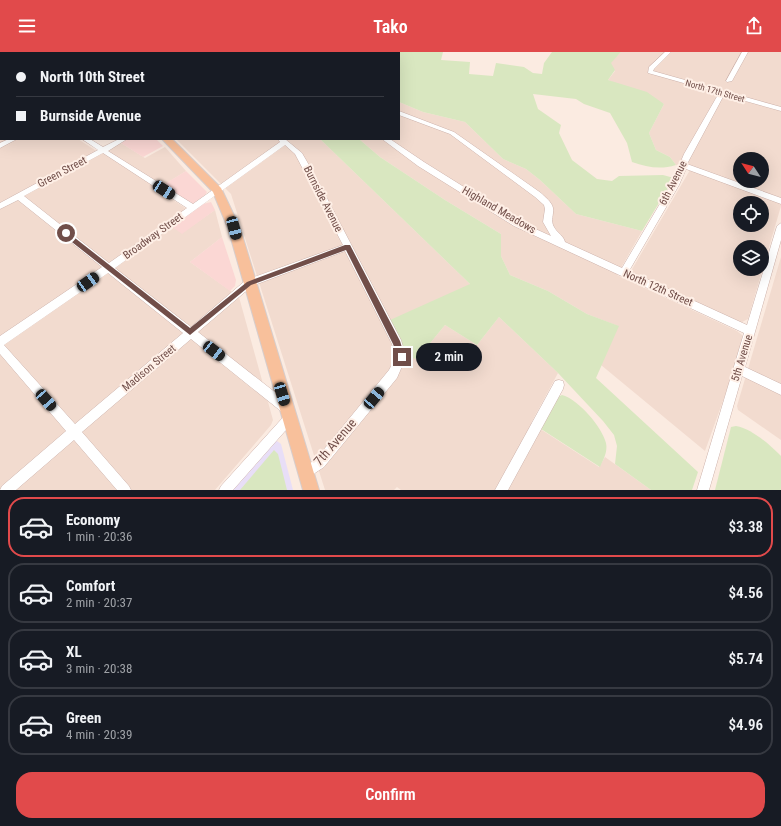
<!DOCTYPE html>
<html lang="en">
<head>
<meta charset="utf-8">
<style>
  :root { --surface:#171b24; --page:#242831; --text:#f1f3f6; --muted:#9ea1a6; --line:#363941; --accent:#e14a4b }
  body { margin:0; font-family:"Roboto Condensed",sans-serif; background:var(--page); color:var(--text); height:100vh; display:flex; flex-direction:column; font-size:15px; white-space:nowrap }
  * { box-sizing:border-box; margin:0 }
  p { font-size:13px; color:var(--muted) }
  .icon { flex:none; width:22px; height:22px; fill:none; stroke:currentColor; stroke-width:2; stroke-linecap:round; stroke-linejoin:round }
  .map { position:relative; height:438px; overflow:hidden }
  .details { display:flex; flex-direction:column; background:var(--surface); flex:1 }
  .details>* { flex:none }
  .top-card { position:absolute; left:0px; top:0px; width:400px; height:88px; box-shadow:0 4px 16px #0002; display:grid; align-content:center; height:88px; padding:0 16px; background:var(--surface) }
  .needle { width:26px; rotate:306deg }
  .controls { position:absolute; left:733px; top:100px; display:grid; gap:8px }
  .controls a { display:grid; place-items:center; width:36px; height:36px; border-radius:50%; background:var(--surface); box-shadow:0 4px 16px #0002; font-size:20px }
  .end { position:absolute; width:18px; height:18px; margin:-9px; border:5px solid #714e49; background:#fff; box-shadow:0 0 0 2px #fff }
  .from { border-radius:50% }
  .bubble { position:absolute; height:28px; border-radius:14px; background:var(--surface); box-shadow:0 4px 16px #0002; font-size:13px; font-weight:600; line-height:28px; text-align:center }
  .car { position:absolute; width:12px; height:24px; margin:-12px -6px; border-radius:5px; box-shadow:0 0 3px 1px #0007; background:linear-gradient(#222 24%,#8ab4d8 0 40%,#222 0 76%,#8ab4d8 0 86%,#222 0) }
  .top-card b { display:flex; align-items:center; gap:14px; height:38px; font-size:15px }
  .top-card b+b { border-top:1px solid var(--line) }
  .top-card i { width:10px; height:10px; background:var(--text) }
  ul { padding:7px 0 0; list-style:none }
  li { display:flex; align-items:center; gap:12px; height:60px; margin:0 8px 6px; padding:0 8px; border:2px solid var(--line); border-radius:16px }
  li div { flex:1 }
  li b { display:block; font-size:15px }
  li em { font-style:normal; font-weight:600 }
  li.active { border-color:var(--accent) }
  li>.icon { width:36px; height:36px; stroke-width:1.5 }
  .action { display:flex; gap:8px; margin-top:auto; padding:8px 16px }
  .action a { flex:1; height:46px; border-radius:16px; background:var(--accent); color:#fff; font-size:16px; font-weight:600; line-height:46px; text-align:center }
  header { display:flex; justify-content:space-between; align-items:center; height:52px; padding:0 16px; background:var(--accent); color:#fff; font-size:18px; font-weight:600 }
  .map>svg:first-child { display:block }
  .residential { fill:#f2dbcf; fill-rule:evenodd }
  .commercial { fill:#fbd7d4 }
  .education { fill:#e8def7 }
  .green { fill:#d9e7c0 }
  .lines { fill:none; stroke-linecap:round; stroke-linejoin:round }
  .minor-casing { stroke:#cdb2ab; stroke-width:1 }
  .major-casing { stroke:#d7cdcc; stroke-width:2 }
  .minor { fill:#fff; fill-rule:evenodd }
  .major { fill:#f8c09b; fill-rule:evenodd }
  .route { fill:#714e49 }
  .labels { text-anchor:middle; dominant-baseline:central; stroke-width:4; stroke-linejoin:round; paint-order:stroke }
  .far-street-label { font-size:9px; fill:#714e49; stroke:#feefe6 }
  .street-label { font-size:11px; fill:#714e49; stroke:#feefe6 }
  .near-street-label { font-size:13px; fill:#714e49; stroke:#feefe6 }
</style>
</head>
<body>
<header><svg class="icon" aria-label="menu" viewBox="0 0 24 24"><path d="M4 6h16M4 12h16M4 18h16"/></svg>Tako<svg class="icon" aria-label="share" viewBox="0 0 24 24"><path d="M12 15V3M7 8l5-5 5 5M5 13v7h14v-7"/></svg></header>
<div class="map">
<svg width="781" height="438" viewBox="0 0 781 438">
  <rect width="100%" height="100%" fill="#fbebe1"/>
  <!-- residential -->
  <g class="residential">
    <path d="M621,0H781V154L748,267L742,270H737L636,224L631,219L690,118L676,113L670,105L656,98L649,81L664,52L608,28L615,19L610,11ZM740,107H762V129H740ZM740,151H762V173H740ZM740,195H762V217H740Z"/>
    <polygon points="0,27 1,87 78,87 101,102 121,91 145,106 165,95 186,119 157,137 185,156 182,181 215,158 222,185 190,210 239,245 273,368 271,373 215,438 0,438"/>
    <polygon points="399,50 423,60 465,70 503,107 526,117 540,128 576,162 642,179 617,223 737,279 742,283 744,290 705,399 601,313 618,274 587,262 548,239 510,223 501,204 501,182 445,148 380,105 359,87 399,87"/>
    <polygon points="176,87 320,87 470,232 417,307 445,273 477,293 499,265 558,321 531,371 599,415 605,405 651,438 401,438 397,435 394,438 325,438 231,142"/>
    <polygon points="781,205 781,388 738,358 737,354"/>
  </g>
  <!-- commercial -->
  <g class="commercial">
    <polygon points="128,87 156,87 163,94 143,105 121,91"/>
    <polygon points="186,119 207,140 205,143 194,151 191,151 163,133"/>
    <polygon points="211,150 215,158 182,182 171,174 203,152"/>
    <polygon points="222,185 236,228 235,234 230,239 190,210"/>
  </g>
  <!-- education -->
  <polygon class="education" points="277,389 281,392 293,438 232,438 273,391"/>
  <!-- green -->
  <g class="green">
    <path d="M230,0H443L441,8L470,10L469,22L493,24L496,11L524,15L533,21L542,22L544,11L552,0H621L611,11L615,18L608,28L647,40L664,52L649,81L656,98L670,105L676,113C660,118 647,115 632,110L627,91L610,61L584,52L576,47L533,42L538,57L561,73L559,81L572,108L597,127L612,129L619,124L663,123L674,126L642,179L576,162L540,128L526,117L503,107L465,70L423,60L399,50V1Z"/>
    <polygon points="320,87 359,87 380,105 445,148 501,182 501,204 510,223 548,239 587,262 619,274 596,326 698,420 692,438 651,438 615,412 617,394 614,383 603,369 558,321 499,265 477,293 445,273 417,307 407,305 390,268 470,232"/>
    <path d="M562,343C578,347 602,375 606,391C608,400 603,408 600,415L538,375L555,346Z"/>
    <path d="M736,374C752,377 769,392 781,404V438H715L731,375Z"/>
    <polygon points="274,398 278,402 287,438 240,438"/>
  </g>
  <g class="lines">
    <!-- minor casing -->
    <g class="minor-casing">
      <g id="minor">
        <polygon points="24,0 31,0 23,1"/>
        <polygon points="171,0 177,0 178,1 172,1"/>
        <path d="M665,0H671L654,17L653,19L781,55V59L724,43L687,112L781,146V152L686,117L679,133L629,219L747,273L777,174L781,171V188L745,315L781,332V343L742,324L709,438H697L744,281L514,174L418,114L382,87H390L424,110L520,170L551,184L543,170L545,157L544,153L535,145L450,82L399,63V59L454,80L541,141C545,145 552,150 553,156C554,163 550,168 554,175C557,181 564,184 565,190L622,216L671,133L684,102L719,41L648,21L649,15Z"/>
        <polygon points="742,0 748,0 732,29 727,30 726,29"/>
        <polygon points="1,8 1,12 0,13 0,9"/>
        <rect x="0" y="32" width="1" height="5"/>
        <rect x="0" y="44" width="1" height="4"/>
        <polygon points="9,87 17,87 0,96 0,91"/>
        <path d="M82,87H90L103,95L119,87H127L108,99L193,152L280,90L278,87H285L302,101L317,127L401,288L406,305L397,326L324,415L306,427L302,425L300,421L302,417L316,407L389,318L396,305L392,292L345,199L252,234L198,280L290,352L292,356L289,360L293,362L295,366L293,370L233,438H219L221,434L286,362L282,360L191,287L82,380L129,434L131,438H117L74,388L16,438H0L2,434L66,379L0,302V284L102,215L18,148L0,157V151L98,98ZM285,93L295,102L343,193L246,228L191,275L115,216ZM103,101L187,156L109,211L24,144ZM108,221L183,281L75,372L4,293Z"/>
        <polygon points="559,328 563,329 564,333 563,337 508,438 495,438 555,329"/>
      </g>
    </g>
    <!-- major casing -->
    <g class="major-casing">
      <g id="major">
        <polygon points="77,0 85,0 86,1 78,1"/>
        <polygon points="162,87 172,87 221,136 240,176 319,438 303,438 228,176 213,140"/>
      </g>
    </g>
    <!-- minor -->
    <use href="#minor" class="minor"/>
    <!-- major -->
    <use href="#major" class="major"/>
  </g>
  <!-- route -->
  <polygon class="route" points="66,179 190,276 247,230 345,193 350,193 400,289 405,305 404,308 399,308 393,292 346,198 251,233 190,283 63,183 63,181"/>
  <g class="labels">
    <!-- far-street labels -->
    <g class="far-street-label">
      <text transform="translate(715 39) rotate(16)">North 17th Street</text>
    </g>
    <!-- street labels -->
    <g class="street-label">
      <text transform="translate(62 120) rotate(-28)">Green Street</text>
      <text transform="translate(673 131) rotate(-63)">6th Avenue</text>
      <text transform="translate(323 147) rotate(63)">Burnside Avenue</text>
      <text transform="translate(499 158) rotate(30)">Highland Meadows</text>
      <text transform="translate(153 184) rotate(-36)">Broadway Street</text>
      <text transform="translate(658 236) rotate(24)">North 12th Street</text>
      <text transform="translate(742 306) rotate(-73)">5th Avenue</text>
      <text transform="translate(149 316) rotate(-40)">Madison Street</text>
    </g>
    <!-- near-street labels -->
    <g class="near-street-label">
      <text transform="translate(335 390) rotate(-49)">7th Avenue</text>
    </g>
  </g>
</svg>
<div class="controls">
<a><svg class="needle" viewBox="-14 -14 28 28"><path d="M0-13l5 13h-10z" fill="#e53935"/><path d="M0 13l5-13h-10z" fill="#9ea1a6"/></svg></a>
<a><svg class="icon" aria-label="locate" viewBox="0 0 24 24"><circle cx="12" cy="12" r="6"/><path d="M12 2v4M12 18v4M2 12h4M18 12h4"/></svg></a>
<a><svg class="icon" aria-label="layers" viewBox="0 0 24 24"><path d="M12 4l9 5-9 5-9-5zM3 14l9 5 9-5"/></svg></a>
</div>
<i class="end from" style="left:66px;top:181px"></i>
<i class="end" style="left:402px;top:305px"></i>
<div class="bubble" style="left:416px;top:291px;width:66px">2 min</div>
<i class="car" style="left:164px;top:138px;rotate:123deg"></i>
<i class="car" style="left:234px;top:176px;rotate:165deg"></i>
<i class="car" style="left:88px;top:230px;rotate:55deg"></i>
<i class="car" style="left:214px;top:299px;rotate:128deg"></i>
<i class="car" style="left:282px;top:342px;rotate:163deg"></i>
<i class="car" style="left:374px;top:346px;rotate:40deg"></i>
<i class="car" style="left:46px;top:348px;rotate:139deg"></i>
<div class="top-card">
<b><i class="from"></i>North 10th Street</b>
<b><i></i>Burnside Avenue</b>
</div>
</div>
<section class="details">
<ul>
<li class="active"><svg class="icon" aria-label="car" viewBox="0 0 24 24"><path d="M5 17H2v-5l4-1 3-4h7l3 4 3 1v5h-3M9 17h6M6 11h13"/><circle cx="7" cy="17" r="2"/><circle cx="17" cy="17" r="2"/></svg><div><b>Economy</b><p>1 min · 20:36</p></div><em>$3.38</em></li>
<li><svg class="icon" aria-label="car" viewBox="0 0 24 24"><path d="M5 17H2v-5l4-1 3-4h7l3 4 3 1v5h-3M9 17h6M6 11h13"/><circle cx="7" cy="17" r="2"/><circle cx="17" cy="17" r="2"/></svg><div><b>Comfort</b><p>2 min · 20:37</p></div><em>$4.56</em></li>
<li><svg class="icon" aria-label="car" viewBox="0 0 24 24"><path d="M5 17H2v-5l4-1 3-4h7l3 4 3 1v5h-3M9 17h6M6 11h13"/><circle cx="7" cy="17" r="2"/><circle cx="17" cy="17" r="2"/></svg><div><b>XL</b><p>3 min · 20:38</p></div><em>$5.74</em></li>
<li><svg class="icon" aria-label="car" viewBox="0 0 24 24"><path d="M5 17H2v-5l4-1 3-4h7l3 4 3 1v5h-3M9 17h6M6 11h13"/><circle cx="7" cy="17" r="2"/><circle cx="17" cy="17" r="2"/></svg><div><b>Green</b><p>4 min · 20:39</p></div><em>$4.96</em></li>
</ul>
<div class="action"><a>Confirm</a></div>
</section>
</body>
</html>
